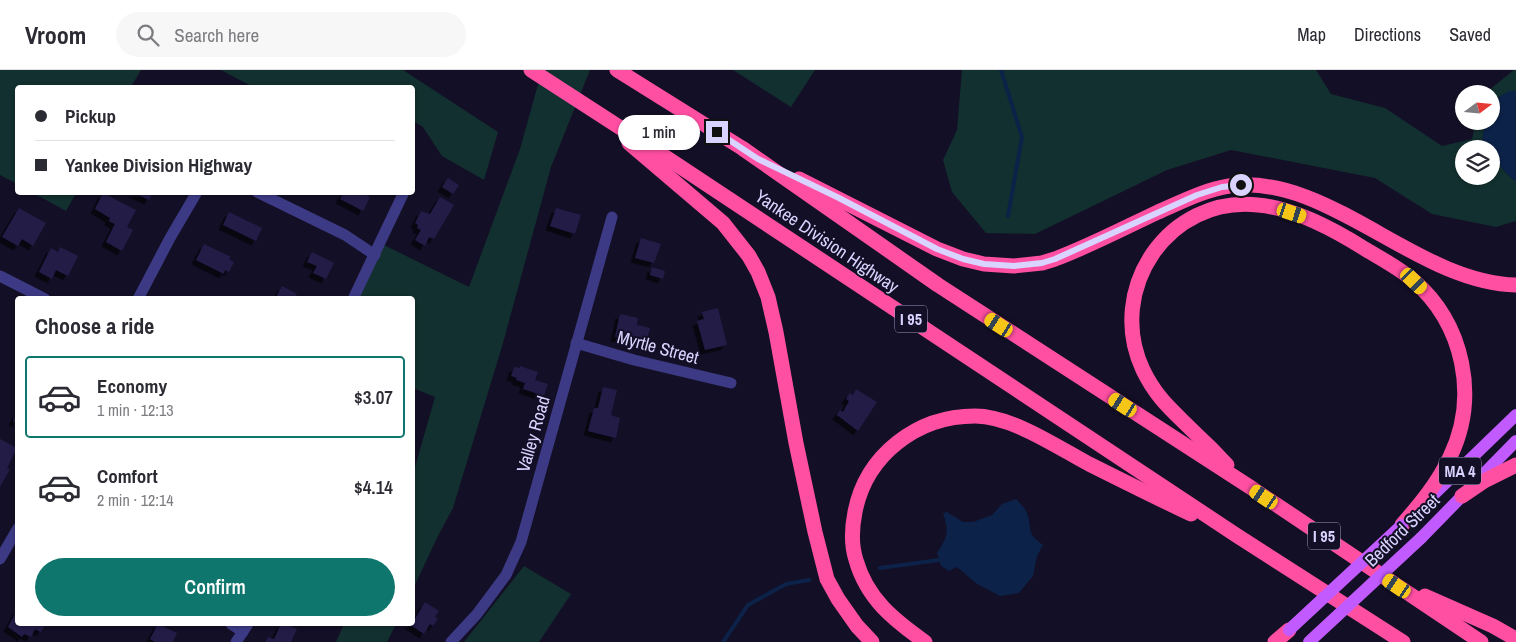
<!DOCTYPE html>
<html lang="en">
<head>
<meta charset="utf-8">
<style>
  :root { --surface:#fff; --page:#f7f7f7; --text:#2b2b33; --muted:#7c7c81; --line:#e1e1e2; --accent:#0f766e }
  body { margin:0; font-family:"Archivo Narrow",sans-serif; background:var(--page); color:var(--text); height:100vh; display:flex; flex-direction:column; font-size:19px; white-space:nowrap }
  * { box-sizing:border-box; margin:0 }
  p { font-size:16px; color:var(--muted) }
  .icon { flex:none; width:28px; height:28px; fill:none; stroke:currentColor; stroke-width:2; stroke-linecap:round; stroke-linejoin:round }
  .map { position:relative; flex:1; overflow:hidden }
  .drawer { position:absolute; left:15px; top:226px; width:400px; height:330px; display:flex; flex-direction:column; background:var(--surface); border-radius:5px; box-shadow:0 1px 4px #0004 }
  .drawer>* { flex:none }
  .banner { position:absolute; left:15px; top:15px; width:400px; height:110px; border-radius:5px; box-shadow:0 1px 4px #0004; display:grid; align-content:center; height:110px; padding:0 20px; background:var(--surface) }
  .needle { width:32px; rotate:74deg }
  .fabs { position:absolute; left:1455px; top:15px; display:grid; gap:10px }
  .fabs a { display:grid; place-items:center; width:45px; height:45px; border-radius:50%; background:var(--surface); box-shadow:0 1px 4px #0004; font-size:25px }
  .end { position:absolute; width:22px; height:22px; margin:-11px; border:6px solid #d9d4ff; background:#111; box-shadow:0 0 0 2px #111 }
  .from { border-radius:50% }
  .bubble { position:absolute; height:35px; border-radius:18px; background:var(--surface); box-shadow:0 1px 4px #0004; font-size:16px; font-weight:600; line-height:35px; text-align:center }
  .car { position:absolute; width:15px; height:30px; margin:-15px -8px; border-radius:6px; box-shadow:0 0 4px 1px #0007; background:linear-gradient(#f5c518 24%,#345 0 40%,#f5c518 0 76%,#345 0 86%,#f5c518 0) }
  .banner b { display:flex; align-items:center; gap:18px; height:48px; font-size:19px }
  .banner b+b { border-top:1px solid var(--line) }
  .banner i { width:12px; height:12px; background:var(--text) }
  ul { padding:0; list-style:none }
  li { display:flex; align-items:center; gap:15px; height:82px; margin:0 10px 8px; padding:0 10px; border:2px solid transparent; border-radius:5px }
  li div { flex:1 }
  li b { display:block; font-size:19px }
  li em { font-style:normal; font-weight:600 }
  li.selected { border-color:var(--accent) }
  li>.icon { width:45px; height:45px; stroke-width:1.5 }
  h2 { padding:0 20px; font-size:22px; line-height:60px }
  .primary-button { display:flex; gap:10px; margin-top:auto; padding:10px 20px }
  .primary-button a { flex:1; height:58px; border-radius:30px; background:var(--accent); color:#fff; font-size:20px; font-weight:600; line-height:58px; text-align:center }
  header { display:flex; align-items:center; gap:30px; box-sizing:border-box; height:70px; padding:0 25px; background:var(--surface); border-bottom:1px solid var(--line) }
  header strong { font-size:24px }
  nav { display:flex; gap:28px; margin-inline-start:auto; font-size:18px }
  .search { width:350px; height:45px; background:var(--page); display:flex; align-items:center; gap:12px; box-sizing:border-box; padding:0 18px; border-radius:28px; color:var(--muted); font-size:19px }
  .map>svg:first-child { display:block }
  .green { fill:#12302f }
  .water { fill:#0c2248 }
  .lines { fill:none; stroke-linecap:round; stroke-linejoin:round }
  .stream { stroke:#0c2248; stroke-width:4 }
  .building { fill:#241b47; filter:url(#shadow) }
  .street { stroke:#3d3a85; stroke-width:11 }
  .primary { stroke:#c25bff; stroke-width:12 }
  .highway { stroke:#ff4fa3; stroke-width:15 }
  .primary-bridge { stroke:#c25bff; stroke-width:12 }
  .route { stroke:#d9d4ff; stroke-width:6 }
  .labels { text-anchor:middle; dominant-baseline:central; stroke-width:4; stroke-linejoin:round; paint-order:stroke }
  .shield { fill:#130f26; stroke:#9e99be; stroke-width:1 }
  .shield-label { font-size:16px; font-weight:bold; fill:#d9d4ff }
  .street-label { font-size:18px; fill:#d9d4ff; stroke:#130f26 }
</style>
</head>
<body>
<header>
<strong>Vroom</strong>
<div class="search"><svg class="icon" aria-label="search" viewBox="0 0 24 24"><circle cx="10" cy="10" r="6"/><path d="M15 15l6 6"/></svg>Search here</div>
<nav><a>Map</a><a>Directions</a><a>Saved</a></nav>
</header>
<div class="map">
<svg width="1516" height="572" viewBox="0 0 1516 572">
  <defs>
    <filter id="shadow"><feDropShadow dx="-4.5" dy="4.5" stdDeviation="0" flood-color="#0009"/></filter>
  </defs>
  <rect width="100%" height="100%" fill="#130f26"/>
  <!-- green -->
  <g class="green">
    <polygon points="0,0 141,0 131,17 18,18 17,114 0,105"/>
    <polygon points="221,0 403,0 498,62 484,110 442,86 423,57 413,51 412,18 253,17"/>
    <polygon points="542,0 590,0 551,97 503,273 453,438 438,466 413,519 413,404 435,327 413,318 412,229 356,229 384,175 469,217 520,79"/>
    <polygon points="733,0 815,0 791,37"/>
    <path d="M962,0H1316L1331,24L1385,38L1442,76L1472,69L1476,51H1485L1482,73L1484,79H1464V106H1491V89C1502,94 1506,106 1516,111V151L1496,157L1432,144L1375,108L1231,80L1167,100L1035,164L986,163L952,122L943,90L957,60Z"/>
    <path d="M1514,0H1516V21C1505,22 1498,27 1491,35V24H1484Z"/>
    <polygon points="33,123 76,123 66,141"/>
    <polygon points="524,496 571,524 539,572 464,572"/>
    <polygon points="344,554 396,554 387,572 336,572"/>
  </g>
  <!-- water -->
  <g class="water">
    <path d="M1509,21H1516V111C1506,106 1502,94 1491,89V79H1484L1482,73L1485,51H1491C1491,32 1492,31 1509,21Z"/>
    <path d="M1016,429C1020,433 1025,438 1027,443C1033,461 1025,461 1043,475L1037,486L1033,506L1019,523L1000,526L977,514L957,497L949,501L941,496L937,483C948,466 949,462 943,443L947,442L963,452H973L992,445L1002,434Z"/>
  </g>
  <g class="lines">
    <!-- stream -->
    <g class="stream">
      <polyline points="1001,0 1022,67 1008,146"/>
      <polyline points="880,498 939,490"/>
      <polyline points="723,572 748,535 786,514 809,510"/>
    </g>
  </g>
  <!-- building -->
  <g class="building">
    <polygon points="448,108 459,115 453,124 442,117"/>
    <polygon points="132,122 153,122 149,130"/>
    <polygon points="344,122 362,122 370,127 363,141 340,129"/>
    <polygon points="103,123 136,140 127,157 133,160 122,181 106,172 115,154 109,151 110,148 95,139"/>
    <polygon points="440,127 454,135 434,169 429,167 425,176 415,170 421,160 417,158 418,155 415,153 421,141 430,144"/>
    <polygon points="19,138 46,153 33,176 22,169 18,176 2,167"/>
    <polygon points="556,138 581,145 575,164 550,156"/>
    <polygon points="229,142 262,158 256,171 223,155"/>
    <polygon points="641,168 661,174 654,193 635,188"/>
    <polygon points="204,174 231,187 229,189 234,192 229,202 225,200 224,204 196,190"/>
    <polygon points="60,177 78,186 68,206 56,200 52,209 39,202 51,178 58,182"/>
    <polygon points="312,182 334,193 326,209 313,203 317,196 307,192"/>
    <polygon points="652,197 665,201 663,209 650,205"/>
    <polygon points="282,216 297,224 294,229 275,229"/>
    <polygon points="718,238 727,275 705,280 697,251 704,249 702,242"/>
    <polygon points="620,244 638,248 637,255 650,258 646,274 615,267"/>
    <polygon points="520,296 538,302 535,310 548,314 544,326 523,319 525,313 516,310 517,308 511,306 514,297 520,298"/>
    <polygon points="603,317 617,320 611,345 620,348 616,368 588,361 594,338 598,338"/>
    <polygon points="856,319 877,332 858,361 837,345 840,340 843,342 849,331 846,329 850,323 853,325"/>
    <polygon points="18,341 18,353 13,351"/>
    <polygon points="0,369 17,378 7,398 10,399 0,417"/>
    <polygon points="425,532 439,541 435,547 438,549 433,556 430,554 424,564 409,554 412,554"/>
    <polygon points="18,538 18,554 43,554 45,555 41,562 35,559 31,567 24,564 22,567 8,557"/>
    <polygon points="158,554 177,563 173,572 155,572 150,569"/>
    <polygon points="281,554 286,554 297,559 291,572 265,572 268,567 274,569"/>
  </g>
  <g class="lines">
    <!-- street -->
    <g class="street">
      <polyline points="257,122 345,165 375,185"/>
      <polyline points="0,206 45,229"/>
      <polyline points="138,229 170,168 197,122"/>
      <polyline points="353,229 404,122"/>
      <polyline points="576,273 634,290 731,313"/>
      <polyline points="0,489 18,458"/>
      <polyline points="231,554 243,562"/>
      <polyline points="236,572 248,554"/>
      <polyline points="451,572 477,544 506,505 521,472 612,147"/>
    </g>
    <!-- primary -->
    <g class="primary">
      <polyline points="1428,430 1516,345"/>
      <polyline points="1421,468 1516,371"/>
    </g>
    <!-- highway -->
    <g class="highway">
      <polyline points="531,0 664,86 1236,465 1403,572"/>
      <polyline points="617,0 742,78 938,215 1250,417 1481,572"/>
      <polyline points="629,73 723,153 749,186 758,202 768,227 776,262 796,373 815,462 827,509 838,529 857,556 872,572"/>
      <path d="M799,109L937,179L963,189L984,194L1014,196L1042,193L1055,189C1090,176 1124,158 1158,142C1181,132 1204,120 1229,116C1328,102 1416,213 1516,215"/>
      <path d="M1227,395C1217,384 1206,373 1195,363C1173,341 1157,329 1143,300C1105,219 1169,125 1258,135C1294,138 1335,160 1365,179C1382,189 1399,198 1413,210C1464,254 1479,327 1450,387C1438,413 1420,434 1402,455"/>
      <polyline points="1462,426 1484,411 1516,395"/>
      <polyline points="1425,526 1493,556 1516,569"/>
      <path d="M925,572C894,550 867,529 856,490C851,475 852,457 855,442C866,385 917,346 975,346C1012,346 1057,377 1089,394C1123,411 1157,428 1191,444"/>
      <polyline points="1275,572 1289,560"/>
    </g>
    <!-- primary-bridge -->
    <g class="primary-bridge">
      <polyline points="1289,560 1402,455"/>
      <polyline points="1309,572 1421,468"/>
    </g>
  </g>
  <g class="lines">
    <!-- route -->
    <polyline class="route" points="717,62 758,89 837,127 937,179 963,189 984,194 1014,196 1042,193 1055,189 1197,125 1222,117 1241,115"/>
  </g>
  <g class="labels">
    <!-- shield labels -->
    <g class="shield">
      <rect x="895" y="235.5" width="32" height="27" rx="4"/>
      <rect x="1439" y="387.5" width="42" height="27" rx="4"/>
      <rect x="1308" y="452.5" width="32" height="27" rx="4"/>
    </g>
    <g class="shield-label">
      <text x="911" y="249">I 95</text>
      <text x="1460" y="401">MA 4</text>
      <text x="1324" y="466">I 95</text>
    </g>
    <!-- street labels -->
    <g class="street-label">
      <text transform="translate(827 171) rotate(34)">Yankee Division Highway</text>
      <text transform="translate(658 277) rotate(15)">Myrtle Street</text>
      <text transform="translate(533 364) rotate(-74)">Valley Road</text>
      <text transform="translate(1402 460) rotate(-44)">Bedford Street</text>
    </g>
  </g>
</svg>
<div class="fabs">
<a><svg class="needle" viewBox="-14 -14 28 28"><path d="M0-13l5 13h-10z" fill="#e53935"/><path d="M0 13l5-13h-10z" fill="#7c7c81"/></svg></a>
<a><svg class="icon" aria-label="layers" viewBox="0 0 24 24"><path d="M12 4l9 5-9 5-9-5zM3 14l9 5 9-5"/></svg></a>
</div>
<i class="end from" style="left:1241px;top:115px"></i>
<i class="end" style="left:717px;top:62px"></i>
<div class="bubble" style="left:618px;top:45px;width:82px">1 min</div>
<i class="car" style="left:1292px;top:143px;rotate:108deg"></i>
<i class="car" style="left:1414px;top:211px;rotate:134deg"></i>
<i class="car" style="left:999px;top:255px;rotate:303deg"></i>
<i class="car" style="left:1123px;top:335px;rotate:303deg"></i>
<i class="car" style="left:1264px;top:427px;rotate:304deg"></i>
<i class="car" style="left:1397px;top:516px;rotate:304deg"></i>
<div class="banner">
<b><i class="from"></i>Pickup</b>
<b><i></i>Yankee Division Highway</b>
</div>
<section class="drawer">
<h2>Choose a ride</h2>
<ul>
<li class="selected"><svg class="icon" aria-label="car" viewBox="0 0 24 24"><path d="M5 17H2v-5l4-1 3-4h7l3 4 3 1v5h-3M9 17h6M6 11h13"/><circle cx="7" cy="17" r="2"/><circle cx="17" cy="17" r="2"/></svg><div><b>Economy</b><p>1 min · 12:13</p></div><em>$3.07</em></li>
<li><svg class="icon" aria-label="car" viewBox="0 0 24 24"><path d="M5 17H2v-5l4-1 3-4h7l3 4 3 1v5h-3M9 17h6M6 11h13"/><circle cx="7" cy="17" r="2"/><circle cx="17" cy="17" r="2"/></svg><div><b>Comfort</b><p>2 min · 12:14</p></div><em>$4.14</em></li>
</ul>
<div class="primary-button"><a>Confirm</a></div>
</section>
</div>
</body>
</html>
